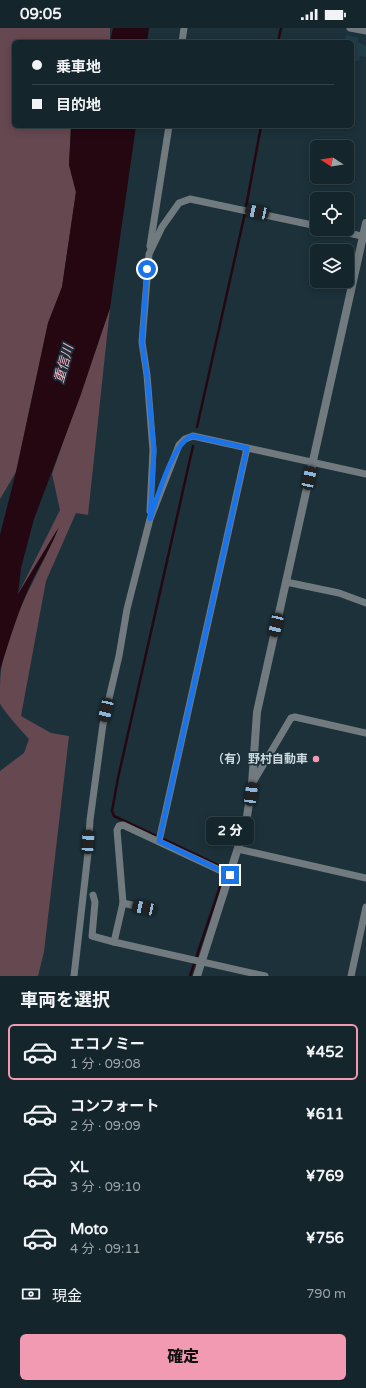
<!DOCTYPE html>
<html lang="ja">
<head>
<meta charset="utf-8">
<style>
  :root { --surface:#15252c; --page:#223138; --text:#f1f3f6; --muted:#9da5a9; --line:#344248; --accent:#f19ab1 }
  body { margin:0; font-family:"Varela Round","Noto Sans JP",sans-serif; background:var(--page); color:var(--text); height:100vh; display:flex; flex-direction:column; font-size:15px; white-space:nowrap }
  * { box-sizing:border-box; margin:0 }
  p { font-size:13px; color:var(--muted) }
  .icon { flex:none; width:22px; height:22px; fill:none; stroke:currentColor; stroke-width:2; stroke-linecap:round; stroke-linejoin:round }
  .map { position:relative; height:948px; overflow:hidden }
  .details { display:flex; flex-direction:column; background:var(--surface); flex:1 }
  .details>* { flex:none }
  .hud { position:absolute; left:12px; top:12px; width:342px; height:88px; border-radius:6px; box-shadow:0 2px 10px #0003,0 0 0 1px var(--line); display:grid; align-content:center; height:88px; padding:0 20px; background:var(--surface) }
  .needle { width:26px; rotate:282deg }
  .controls { position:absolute; left:310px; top:112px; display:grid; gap:8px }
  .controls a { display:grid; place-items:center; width:44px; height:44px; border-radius:6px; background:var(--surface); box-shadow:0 2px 10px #0003,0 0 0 1px var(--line); font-size:20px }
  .end { position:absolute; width:18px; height:18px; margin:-9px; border:5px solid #1a73e8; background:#fff; box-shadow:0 0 0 2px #fff }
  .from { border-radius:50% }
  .bubble { position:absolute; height:28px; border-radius:6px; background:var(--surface); box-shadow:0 2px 10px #0003,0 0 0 1px var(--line); font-size:13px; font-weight:800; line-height:28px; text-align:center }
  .car { position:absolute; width:12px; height:24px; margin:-12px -6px; border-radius:5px; box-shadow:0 0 3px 1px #0007; background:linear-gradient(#222 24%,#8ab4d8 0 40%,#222 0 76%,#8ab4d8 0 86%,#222 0) }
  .hud b { display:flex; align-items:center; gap:14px; height:38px; font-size:15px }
  .hud b+b { border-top:1px solid var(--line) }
  .hud i { width:10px; height:10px; background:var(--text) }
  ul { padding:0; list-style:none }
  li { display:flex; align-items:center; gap:12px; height:56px; margin:0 8px 6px; padding:0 12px; border:2px solid transparent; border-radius:6px }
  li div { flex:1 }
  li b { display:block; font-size:15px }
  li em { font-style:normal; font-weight:800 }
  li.active { border-color:var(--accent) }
  li>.icon { width:36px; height:36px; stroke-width:1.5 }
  h2 { padding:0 20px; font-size:18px; line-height:48px }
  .pay { display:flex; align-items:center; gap:10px; height:44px; padding:0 20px; font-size:15px }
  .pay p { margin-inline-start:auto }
  .primary-button { display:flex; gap:8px; margin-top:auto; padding:8px 20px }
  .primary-button a { flex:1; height:46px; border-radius:6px; background:var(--accent); color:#111; font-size:16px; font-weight:800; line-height:46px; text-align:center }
  .status { display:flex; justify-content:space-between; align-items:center; height:28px; padding:0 20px; background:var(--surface); direction:ltr }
  .status svg { height:11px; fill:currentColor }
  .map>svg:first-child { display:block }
  .built { fill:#203d48 }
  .green { fill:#654850 }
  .water { fill:#250711 }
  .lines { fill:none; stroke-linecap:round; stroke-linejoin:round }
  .stream { stroke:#250711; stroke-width:2.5 }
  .minor { stroke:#717b7f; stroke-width:7 }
  .tertiary { stroke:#717b7f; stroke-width:8 }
  .route { stroke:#1a73e8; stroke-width:5 }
  .poi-dot { fill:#f19ab1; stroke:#1c313a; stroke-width:1.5 }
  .labels { text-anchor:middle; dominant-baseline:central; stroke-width:3.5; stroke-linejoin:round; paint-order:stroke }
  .poi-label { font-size:12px; font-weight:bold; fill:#ccd8de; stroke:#1c313a; text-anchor:end }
  .water-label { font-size:13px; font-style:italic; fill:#f9b3c5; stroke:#1c313a }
</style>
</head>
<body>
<div class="status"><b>09:05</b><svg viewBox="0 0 49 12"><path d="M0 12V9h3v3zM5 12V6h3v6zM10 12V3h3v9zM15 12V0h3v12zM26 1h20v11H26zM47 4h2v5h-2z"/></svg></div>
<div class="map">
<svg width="366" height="948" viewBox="0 0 366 948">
  <rect width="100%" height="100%" fill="#1c313a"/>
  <!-- built -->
  <polygon class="built" points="346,7 359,10 358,14 366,18 366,29 360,28 359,33 352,32 352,14 344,14"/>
  <!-- green -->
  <g class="green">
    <polygon points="0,0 110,0 110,14 14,14 14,98 71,98 69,137 76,164 62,259 48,295 16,444 0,471"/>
    <path d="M110,280L88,487L76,485L46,553L21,688L51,705L69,708L44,924L38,948H0V743L24,725L29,711C23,704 2,682 0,675C0,671 0,664 0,660C0,603 37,553 57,502L17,568L60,482L52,446Z"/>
  </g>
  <!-- water -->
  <g class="water">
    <polygon points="113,0 149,0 147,14 110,14"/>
    <path d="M71,98H136L110,280L80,369L34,491L21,540L18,566L59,499C52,517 43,532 34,549C19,579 10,611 0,642V507L16,444L48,295L62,259L76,164L69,137Z"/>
  </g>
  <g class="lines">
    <!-- stream -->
    <g class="stream">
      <polyline points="278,14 281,0"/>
      <polyline points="246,179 261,98"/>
      <polyline points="197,399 245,185"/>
      <polyline points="156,808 114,788 112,783 118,750 193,418"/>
      <polyline points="163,811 226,841 190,948"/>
    </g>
    <!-- minor -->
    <g class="minor">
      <polyline points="350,0 366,3"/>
      <polyline points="182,14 184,0"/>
      <polyline points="332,201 366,209"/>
      <polyline points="150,218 169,98"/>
      <polyline points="150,483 153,422 147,347 142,314 149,226 162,199 179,175 190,171 317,198"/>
      <polyline points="286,554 339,565 366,575"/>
      <polyline points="252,756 291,690 295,689 366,705"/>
      <polyline points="159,813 247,420"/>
      <polyline points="238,821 366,850"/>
      <polyline points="230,847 123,797 119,798 117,802 123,875 114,914 265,948"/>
      <polyline points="93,867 95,874 92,908 114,914"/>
      <polyline points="123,875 144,880"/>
      <polyline points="74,948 88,825 90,792 103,696 119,628 127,581 150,491 179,417 185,411 193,408 366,446"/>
      <polyline points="351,948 366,879"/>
    </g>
    <!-- tertiary -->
    <polyline class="tertiary" points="197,948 246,795 252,756 257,684 366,195"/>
  </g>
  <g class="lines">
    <!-- route -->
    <path class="route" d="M147,241L142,314L147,348L154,422L150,491C156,474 174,410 193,408L247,420L159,813L230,847"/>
  </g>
  <!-- markers -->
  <circle class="poi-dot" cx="316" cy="731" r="4"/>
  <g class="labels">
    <!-- poi labels -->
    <g class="poi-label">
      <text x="308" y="731">（有）野村自動車</text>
    </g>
    <!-- water labels -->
    <g class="water-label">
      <text transform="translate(64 336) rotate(-75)">重信川</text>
    </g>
  </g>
</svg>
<div class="controls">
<a><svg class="needle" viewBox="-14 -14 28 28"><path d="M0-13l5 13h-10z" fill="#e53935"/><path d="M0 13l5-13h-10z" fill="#9da5a9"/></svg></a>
<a><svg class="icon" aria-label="locate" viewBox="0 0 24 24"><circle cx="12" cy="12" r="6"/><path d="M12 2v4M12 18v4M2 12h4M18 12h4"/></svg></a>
<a><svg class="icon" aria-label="layers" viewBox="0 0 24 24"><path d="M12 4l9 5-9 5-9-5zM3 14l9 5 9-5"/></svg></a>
</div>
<i class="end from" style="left:147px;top:241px"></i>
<i class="end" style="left:230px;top:847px"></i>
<div class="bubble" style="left:206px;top:789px;width:48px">2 分</div>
<i class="car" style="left:257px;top:184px;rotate:282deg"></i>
<i class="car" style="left:309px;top:450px;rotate:12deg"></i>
<i class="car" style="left:276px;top:597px;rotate:193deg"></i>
<i class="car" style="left:106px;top:682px;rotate:193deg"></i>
<i class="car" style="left:251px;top:766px;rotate:7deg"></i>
<i class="car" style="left:88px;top:814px;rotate:3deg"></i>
<i class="car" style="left:144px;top:880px;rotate:282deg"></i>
<div class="hud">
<b><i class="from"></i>乗車地</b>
<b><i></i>目的地</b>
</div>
</div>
<section class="details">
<h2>車両を選択</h2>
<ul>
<li class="active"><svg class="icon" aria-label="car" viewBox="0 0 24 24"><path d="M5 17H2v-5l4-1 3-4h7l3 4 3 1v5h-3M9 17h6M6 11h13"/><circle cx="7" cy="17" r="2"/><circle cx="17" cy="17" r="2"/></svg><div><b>エコノミー</b><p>1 分 · 09:08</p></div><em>¥452</em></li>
<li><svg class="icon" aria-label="car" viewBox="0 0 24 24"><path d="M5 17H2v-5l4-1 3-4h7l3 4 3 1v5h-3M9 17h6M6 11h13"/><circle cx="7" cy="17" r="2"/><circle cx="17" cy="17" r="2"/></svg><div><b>コンフォート</b><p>2 分 · 09:09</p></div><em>¥611</em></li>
<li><svg class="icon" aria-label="car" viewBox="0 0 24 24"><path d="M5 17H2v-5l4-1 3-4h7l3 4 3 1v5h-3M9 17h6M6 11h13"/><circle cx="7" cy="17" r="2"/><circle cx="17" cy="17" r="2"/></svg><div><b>XL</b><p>3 分 · 09:10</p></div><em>¥769</em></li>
<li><svg class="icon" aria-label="car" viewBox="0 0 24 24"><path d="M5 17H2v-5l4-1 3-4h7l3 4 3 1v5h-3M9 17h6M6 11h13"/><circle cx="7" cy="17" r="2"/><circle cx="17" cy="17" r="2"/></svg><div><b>Moto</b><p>4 分 · 09:11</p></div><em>¥756</em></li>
</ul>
<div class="pay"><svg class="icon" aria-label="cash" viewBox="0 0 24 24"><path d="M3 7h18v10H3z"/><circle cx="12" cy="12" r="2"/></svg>現金<p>790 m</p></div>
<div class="primary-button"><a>確定</a></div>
</section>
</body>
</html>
